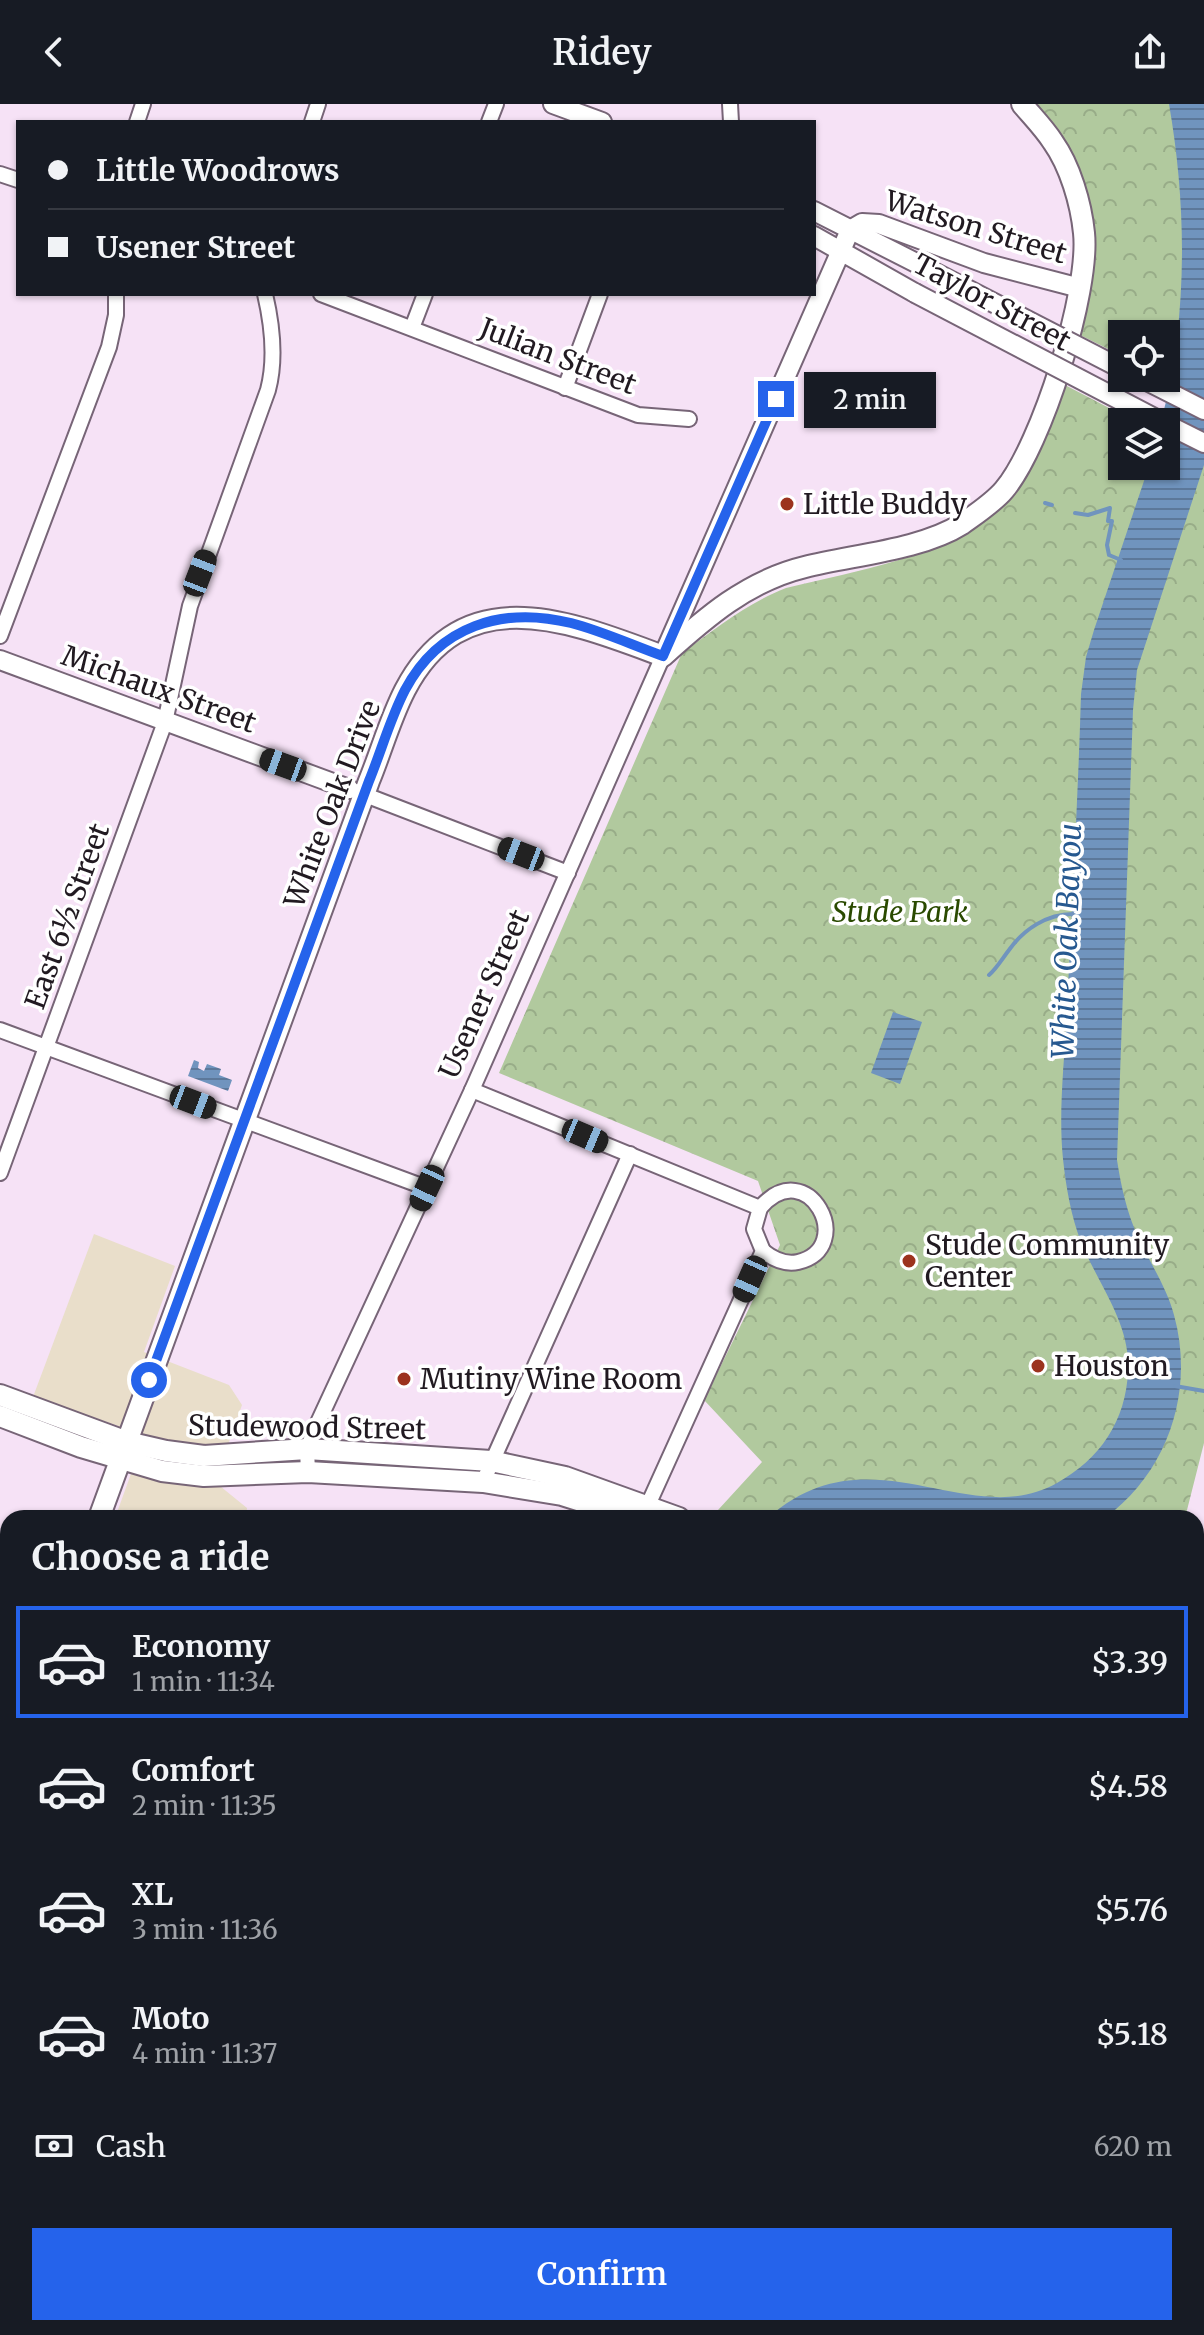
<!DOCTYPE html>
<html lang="en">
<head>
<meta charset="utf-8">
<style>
  :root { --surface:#171b24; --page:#20242c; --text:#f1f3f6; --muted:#9ea1a6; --line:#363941; --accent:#2563eb }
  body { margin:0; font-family:Merriweather,serif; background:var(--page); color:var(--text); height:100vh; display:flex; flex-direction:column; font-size:30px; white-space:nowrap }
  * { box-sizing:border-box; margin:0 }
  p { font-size:26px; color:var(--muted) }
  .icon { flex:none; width:44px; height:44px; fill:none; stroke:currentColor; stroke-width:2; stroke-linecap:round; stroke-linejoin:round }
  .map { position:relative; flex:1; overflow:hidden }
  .details { position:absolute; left:0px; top:1406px; width:1204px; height:826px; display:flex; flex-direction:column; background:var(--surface); border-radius:24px 24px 0 0; box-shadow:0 2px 6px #0004 }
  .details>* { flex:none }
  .banner { position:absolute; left:16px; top:16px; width:800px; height:176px; border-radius:0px; box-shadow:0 2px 6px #0004; display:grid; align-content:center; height:176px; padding:0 32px; background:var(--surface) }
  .tools { position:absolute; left:1108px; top:216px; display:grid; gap:16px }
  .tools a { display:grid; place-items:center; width:72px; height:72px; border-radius:0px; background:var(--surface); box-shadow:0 2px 6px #0004; font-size:40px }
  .end { position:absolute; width:36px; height:36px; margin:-18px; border:10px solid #2563eb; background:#fff; box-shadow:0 0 0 4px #fff }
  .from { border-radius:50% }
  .bubble { position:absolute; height:56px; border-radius:0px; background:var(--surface); box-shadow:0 2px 6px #0004; font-size:26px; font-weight:600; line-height:56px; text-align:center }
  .car { position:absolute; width:24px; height:48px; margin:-24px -12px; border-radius:10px; box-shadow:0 0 6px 2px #0007; background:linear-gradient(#222 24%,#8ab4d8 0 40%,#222 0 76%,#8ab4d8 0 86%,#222 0) }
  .banner b { display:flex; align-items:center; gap:28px; height:76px; font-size:30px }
  .banner b+b { border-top:2px solid var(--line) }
  .banner i { width:20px; height:20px; background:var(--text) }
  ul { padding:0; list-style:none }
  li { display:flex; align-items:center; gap:24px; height:112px; margin:0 16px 12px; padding:0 16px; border:4px solid transparent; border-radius:0px }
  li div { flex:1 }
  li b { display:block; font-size:30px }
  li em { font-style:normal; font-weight:600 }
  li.on { border-color:var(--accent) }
  li>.icon { width:72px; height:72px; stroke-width:1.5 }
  h2 { padding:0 32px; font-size:36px; line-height:96px }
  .pay { display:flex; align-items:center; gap:20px; height:88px; padding:0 32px; font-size:30px }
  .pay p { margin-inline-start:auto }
  .primary-button { display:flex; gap:16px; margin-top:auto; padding:16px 32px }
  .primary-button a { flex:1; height:92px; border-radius:0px; background:var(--accent); color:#fff; font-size:32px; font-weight:600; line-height:92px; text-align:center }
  header { display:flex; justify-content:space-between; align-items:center; height:104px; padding:0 32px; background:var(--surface); font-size:36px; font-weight:600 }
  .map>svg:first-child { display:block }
  .commercial { fill:#e9deca }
  .park { fill:url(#park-crowns) }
  .water { fill:url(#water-rules) }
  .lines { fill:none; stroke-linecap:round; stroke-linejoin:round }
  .stream { stroke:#7094be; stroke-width:4 }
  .minor-casing { stroke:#776577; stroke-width:18 }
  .tertiary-casing { stroke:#776577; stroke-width:22 }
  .secondary-casing { stroke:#776577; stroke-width:24 }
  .motorway-casing { stroke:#776577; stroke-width:30 }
  .minor { stroke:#fff; stroke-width:14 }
  .tertiary { stroke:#fff; stroke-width:18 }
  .secondary { stroke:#fff; stroke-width:20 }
  .motorway { stroke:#fff; stroke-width:26 }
  .tertiary-bridge-casing { stroke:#776577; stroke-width:22; stroke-linecap:butt }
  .tertiary-bridge { stroke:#fff; stroke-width:18 }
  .route { stroke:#2563eb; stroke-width:10 }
  .poi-dot { fill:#9c331e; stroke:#fff; stroke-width:3 }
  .labels { text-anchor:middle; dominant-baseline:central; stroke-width:7; stroke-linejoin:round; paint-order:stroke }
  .street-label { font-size:28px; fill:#211a21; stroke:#fff }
  .poi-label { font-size:28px; fill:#211a21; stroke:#fff; text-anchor:start }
  .park-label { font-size:28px; font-style:italic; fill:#2a4a00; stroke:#fff }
  .water-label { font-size:30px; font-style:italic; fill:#275990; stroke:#fff }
</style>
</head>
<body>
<header><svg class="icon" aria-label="back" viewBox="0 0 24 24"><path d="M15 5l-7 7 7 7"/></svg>Ridey<svg class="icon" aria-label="share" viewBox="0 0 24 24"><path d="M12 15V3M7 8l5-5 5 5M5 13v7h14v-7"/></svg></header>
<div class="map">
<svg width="1204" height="2231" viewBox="0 0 1204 2231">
  <defs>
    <pattern id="park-crowns" width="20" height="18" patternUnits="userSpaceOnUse" patternTransform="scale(2)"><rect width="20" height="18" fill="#b1c99e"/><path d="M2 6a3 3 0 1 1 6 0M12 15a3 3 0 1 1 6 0" fill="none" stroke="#98ac88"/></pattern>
    <pattern id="water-rules" width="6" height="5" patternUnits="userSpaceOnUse" patternTransform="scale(2)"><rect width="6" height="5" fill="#7094be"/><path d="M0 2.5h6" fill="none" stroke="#5c789a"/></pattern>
  </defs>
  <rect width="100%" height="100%" fill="#f6e2f6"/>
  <!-- commercial -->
  <g class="commercial">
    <polygon points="94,1130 175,1162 144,1248 229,1281 242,1301 215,1378 247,1404 246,1414 115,1414 145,1331 33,1293"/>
    <polygon points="0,1532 8,1534 8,1699 0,1697"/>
  </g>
  <!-- park -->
  <g class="park">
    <polygon points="1035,0 1204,0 1204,294 1165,274 1166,230 1122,230 1122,252 1080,231 1093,150"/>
    <path d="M1065,281L1136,318H1122V362H1166L1204,353V1339L1185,1414H735L718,1406L762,1358L704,1296L780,1141L758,1077L499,969L682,549C715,525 747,499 786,484C875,462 976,450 1029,366C1045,340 1054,309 1065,281Z"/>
    <polygon points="8,2137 8,2191 0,2189 0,2140"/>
    <polygon points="1196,2142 1204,2154 1204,2231 1120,2231 1122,2224 1196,2224"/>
  </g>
  <!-- water -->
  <g class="water">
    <path d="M1169,0H1204V361L1137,566L1133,606L1117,1056C1121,1082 1127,1109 1138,1133C1150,1159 1167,1184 1174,1211C1195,1287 1168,1368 1105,1414H768C870,1323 969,1429 1057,1379C1100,1355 1126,1317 1128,1267C1131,1220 1098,1180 1081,1138C1071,1112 1066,1083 1063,1055C1058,1006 1065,954 1067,904C1072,799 1078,695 1081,590L1086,553L1094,526L1149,362H1166V318H1161C1188,216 1187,103 1169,0Z"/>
    <polygon points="882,303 910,314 906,323 875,318"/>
    <polygon points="893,908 922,918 900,980 871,969"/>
    <polygon points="194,956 199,958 198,964 204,967 207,960 221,965 219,971 232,976 228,987 188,972"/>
  </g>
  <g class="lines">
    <!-- stream -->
    <g class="stream">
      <polyline points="1045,399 1052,401"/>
      <polyline points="1075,409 1088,411 1110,404 1108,417 1112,417 1107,441 1109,451 1121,456"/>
      <path d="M989,871C997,864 1002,855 1009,846C1024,825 1047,810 1073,810"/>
      <polyline points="1175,1282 1204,1287"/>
    </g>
    <!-- minor casing -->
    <g class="minor-casing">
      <g id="minor">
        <polyline points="730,0 731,18"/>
        <polyline points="137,18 143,0"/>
        <polyline points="312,18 318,0"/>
        <polyline points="489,18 496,0"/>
        <polyline points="0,70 18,76"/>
        <polyline points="321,190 638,311 689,315"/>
        <polyline points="412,224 425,190"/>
        <polyline points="565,284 600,190"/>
        <polyline points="0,532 109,243 116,211 116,190"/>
        <polyline points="355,687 568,769"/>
        <polyline points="0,926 427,1084"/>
        <polyline points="472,986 760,1104 754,1125 763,1147 648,1401"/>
        <path d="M0,1069L165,618L190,502L268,286C276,256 272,220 265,190"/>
        <path d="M760,1104C808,1048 858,1144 798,1158C784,1161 773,1155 763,1147"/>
        <polyline points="308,1368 307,1345 315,1325 472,986 663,552"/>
        <polyline points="483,1378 630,1050"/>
        <polyline points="0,1783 8,1786"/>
        <polyline points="0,1950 8,1953"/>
        <polyline points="0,2197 8,2199"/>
        <polyline points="75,2224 95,2231"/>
        <polyline points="258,2231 261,2224"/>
        <polyline points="479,2231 480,2224"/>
      </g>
    </g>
    <!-- tertiary casing -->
    <g class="tertiary-casing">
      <g id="tertiary">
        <polyline points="553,0 602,18"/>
        <polyline points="814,107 930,166"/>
        <polyline points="850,126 862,119 879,120 984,159 1080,184"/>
        <polyline points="814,132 915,189"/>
        <polyline points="1141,274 1204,306"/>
        <polyline points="1166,320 1204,339"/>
        <polyline points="663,552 850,126"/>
        <polyline points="0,556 349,685"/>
      </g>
    </g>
    <!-- secondary casing -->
    <g class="secondary-casing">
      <g id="secondary">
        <polyline points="0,1291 127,1338 166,1347 204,1352 307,1345 491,1357 565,1373 679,1414"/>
        <polyline points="0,1312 81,1343 162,1367 204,1372 308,1368 483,1378 562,1391 635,1414"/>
        <path d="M99,1414L369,677C381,648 390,615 405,586C464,473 571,518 663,552C705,514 747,477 805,463C852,451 921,446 962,420C976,410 993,399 1004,386C1042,341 1090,187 1084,129C1081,99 1070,62 1053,38C1044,24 1032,12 1022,0"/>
        <polyline points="0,1684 8,1662"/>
        <polyline points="1196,1951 1204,1929"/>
        <polyline points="1196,2034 1204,2048"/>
        <polyline points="1196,2109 1204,2124"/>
        <polyline points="892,2231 894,2224"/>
        <polyline points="1098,2231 1100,2224"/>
      </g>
    </g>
    <!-- motorway casing -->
    <g class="motorway-casing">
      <g id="motorway">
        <polyline points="1196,1650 1204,1620"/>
        <polyline points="1196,1791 1204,1769"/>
        <polyline points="992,2231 995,2224"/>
        <polyline points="1037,2231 1040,2224"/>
      </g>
    </g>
    <!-- minor -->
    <use href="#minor" class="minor"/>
    <!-- tertiary -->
    <use href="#tertiary" class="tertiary"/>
    <!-- secondary -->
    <use href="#secondary" class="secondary"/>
    <!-- motorway -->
    <use href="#motorway" class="motorway"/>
    <!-- tertiary-bridge casing -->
    <g class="tertiary-bridge-casing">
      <g id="tertiary-bridge">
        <polyline points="930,166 1122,265"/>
        <polyline points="915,189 1162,318"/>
      </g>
    </g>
    <!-- tertiary-bridge -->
    <use href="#tertiary-bridge" class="tertiary-bridge"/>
  </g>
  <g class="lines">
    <!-- route -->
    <path class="route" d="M149,1276L369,677C381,648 390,615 405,586C439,522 502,502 571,519C602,527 632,541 663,552L776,295"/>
  </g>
  <!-- markers -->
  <g class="poi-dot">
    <circle cx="787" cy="400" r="8"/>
    <circle cx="909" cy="1157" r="8"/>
    <circle cx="1038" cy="1262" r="8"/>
    <circle cx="404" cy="1275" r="8"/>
  </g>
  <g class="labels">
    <!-- street labels -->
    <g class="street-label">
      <text transform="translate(976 123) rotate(17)">Watson Street</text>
      <text transform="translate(992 198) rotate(28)">Taylor Street</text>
      <text transform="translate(558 252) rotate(21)">Julian Street</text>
      <text transform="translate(159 585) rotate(20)">Michaux Street</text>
      <text transform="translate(332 700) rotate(-69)">White Oak Drive</text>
      <text transform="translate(67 812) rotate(-70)">East 6½ Street</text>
      <text transform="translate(484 890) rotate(-66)">Usener Street</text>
      <text transform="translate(307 1323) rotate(1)">Studewood Street</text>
    </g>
    <!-- poi labels -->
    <g class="poi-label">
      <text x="803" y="400">Little Buddy</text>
      <text x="925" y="1141">Stude Community<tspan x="925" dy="32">Center</tspan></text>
      <text x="1054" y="1262">Houston</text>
      <text x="420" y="1275">Mutiny Wine Room</text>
    </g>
    <!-- park labels -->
    <g class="park-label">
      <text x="900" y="808">Stude Park</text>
    </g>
    <!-- water labels -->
    <g class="water-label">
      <text transform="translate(1066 837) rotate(-88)">White Oak Bayou</text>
    </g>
  </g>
</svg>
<div class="tools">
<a><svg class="icon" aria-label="locate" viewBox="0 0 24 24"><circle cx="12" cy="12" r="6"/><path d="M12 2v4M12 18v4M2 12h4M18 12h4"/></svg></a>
<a><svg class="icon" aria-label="layers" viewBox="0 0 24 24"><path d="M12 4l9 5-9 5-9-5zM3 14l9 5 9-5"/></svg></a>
</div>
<i class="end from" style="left:149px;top:1276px"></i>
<i class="end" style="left:776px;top:295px"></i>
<div class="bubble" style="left:804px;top:268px;width:132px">2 min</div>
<i class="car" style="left:200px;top:469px;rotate:21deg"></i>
<i class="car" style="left:283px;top:661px;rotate:290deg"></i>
<i class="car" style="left:521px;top:750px;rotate:291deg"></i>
<i class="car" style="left:193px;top:998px;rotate:111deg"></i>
<i class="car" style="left:585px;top:1032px;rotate:113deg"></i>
<i class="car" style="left:427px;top:1084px;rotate:205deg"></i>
<i class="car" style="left:750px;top:1175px;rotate:204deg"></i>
<div class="banner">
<b><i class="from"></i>Little Woodrows</b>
<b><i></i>Usener Street</b>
</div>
<section class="details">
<h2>Choose a ride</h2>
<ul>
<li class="on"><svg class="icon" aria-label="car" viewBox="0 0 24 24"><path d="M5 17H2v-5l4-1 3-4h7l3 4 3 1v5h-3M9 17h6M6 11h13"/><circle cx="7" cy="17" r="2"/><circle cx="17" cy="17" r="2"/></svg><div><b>Economy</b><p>1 min · 11:34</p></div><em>$3.39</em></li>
<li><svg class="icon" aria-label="car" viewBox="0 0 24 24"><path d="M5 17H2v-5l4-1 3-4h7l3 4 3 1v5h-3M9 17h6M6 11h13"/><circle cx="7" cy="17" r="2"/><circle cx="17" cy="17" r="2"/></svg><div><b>Comfort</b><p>2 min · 11:35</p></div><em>$4.58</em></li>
<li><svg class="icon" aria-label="car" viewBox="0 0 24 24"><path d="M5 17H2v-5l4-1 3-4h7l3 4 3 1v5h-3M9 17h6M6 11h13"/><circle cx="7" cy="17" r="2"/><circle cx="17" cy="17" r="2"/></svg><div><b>XL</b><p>3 min · 11:36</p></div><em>$5.76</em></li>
<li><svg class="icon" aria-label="car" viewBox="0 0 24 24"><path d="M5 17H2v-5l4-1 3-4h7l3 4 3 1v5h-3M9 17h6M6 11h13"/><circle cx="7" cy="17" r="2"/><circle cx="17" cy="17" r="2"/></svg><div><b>Moto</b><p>4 min · 11:37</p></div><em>$5.18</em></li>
</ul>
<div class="pay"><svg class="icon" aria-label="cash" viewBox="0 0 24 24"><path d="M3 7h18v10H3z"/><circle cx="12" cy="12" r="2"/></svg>Cash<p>620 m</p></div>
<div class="primary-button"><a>Confirm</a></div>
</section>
</div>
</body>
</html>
